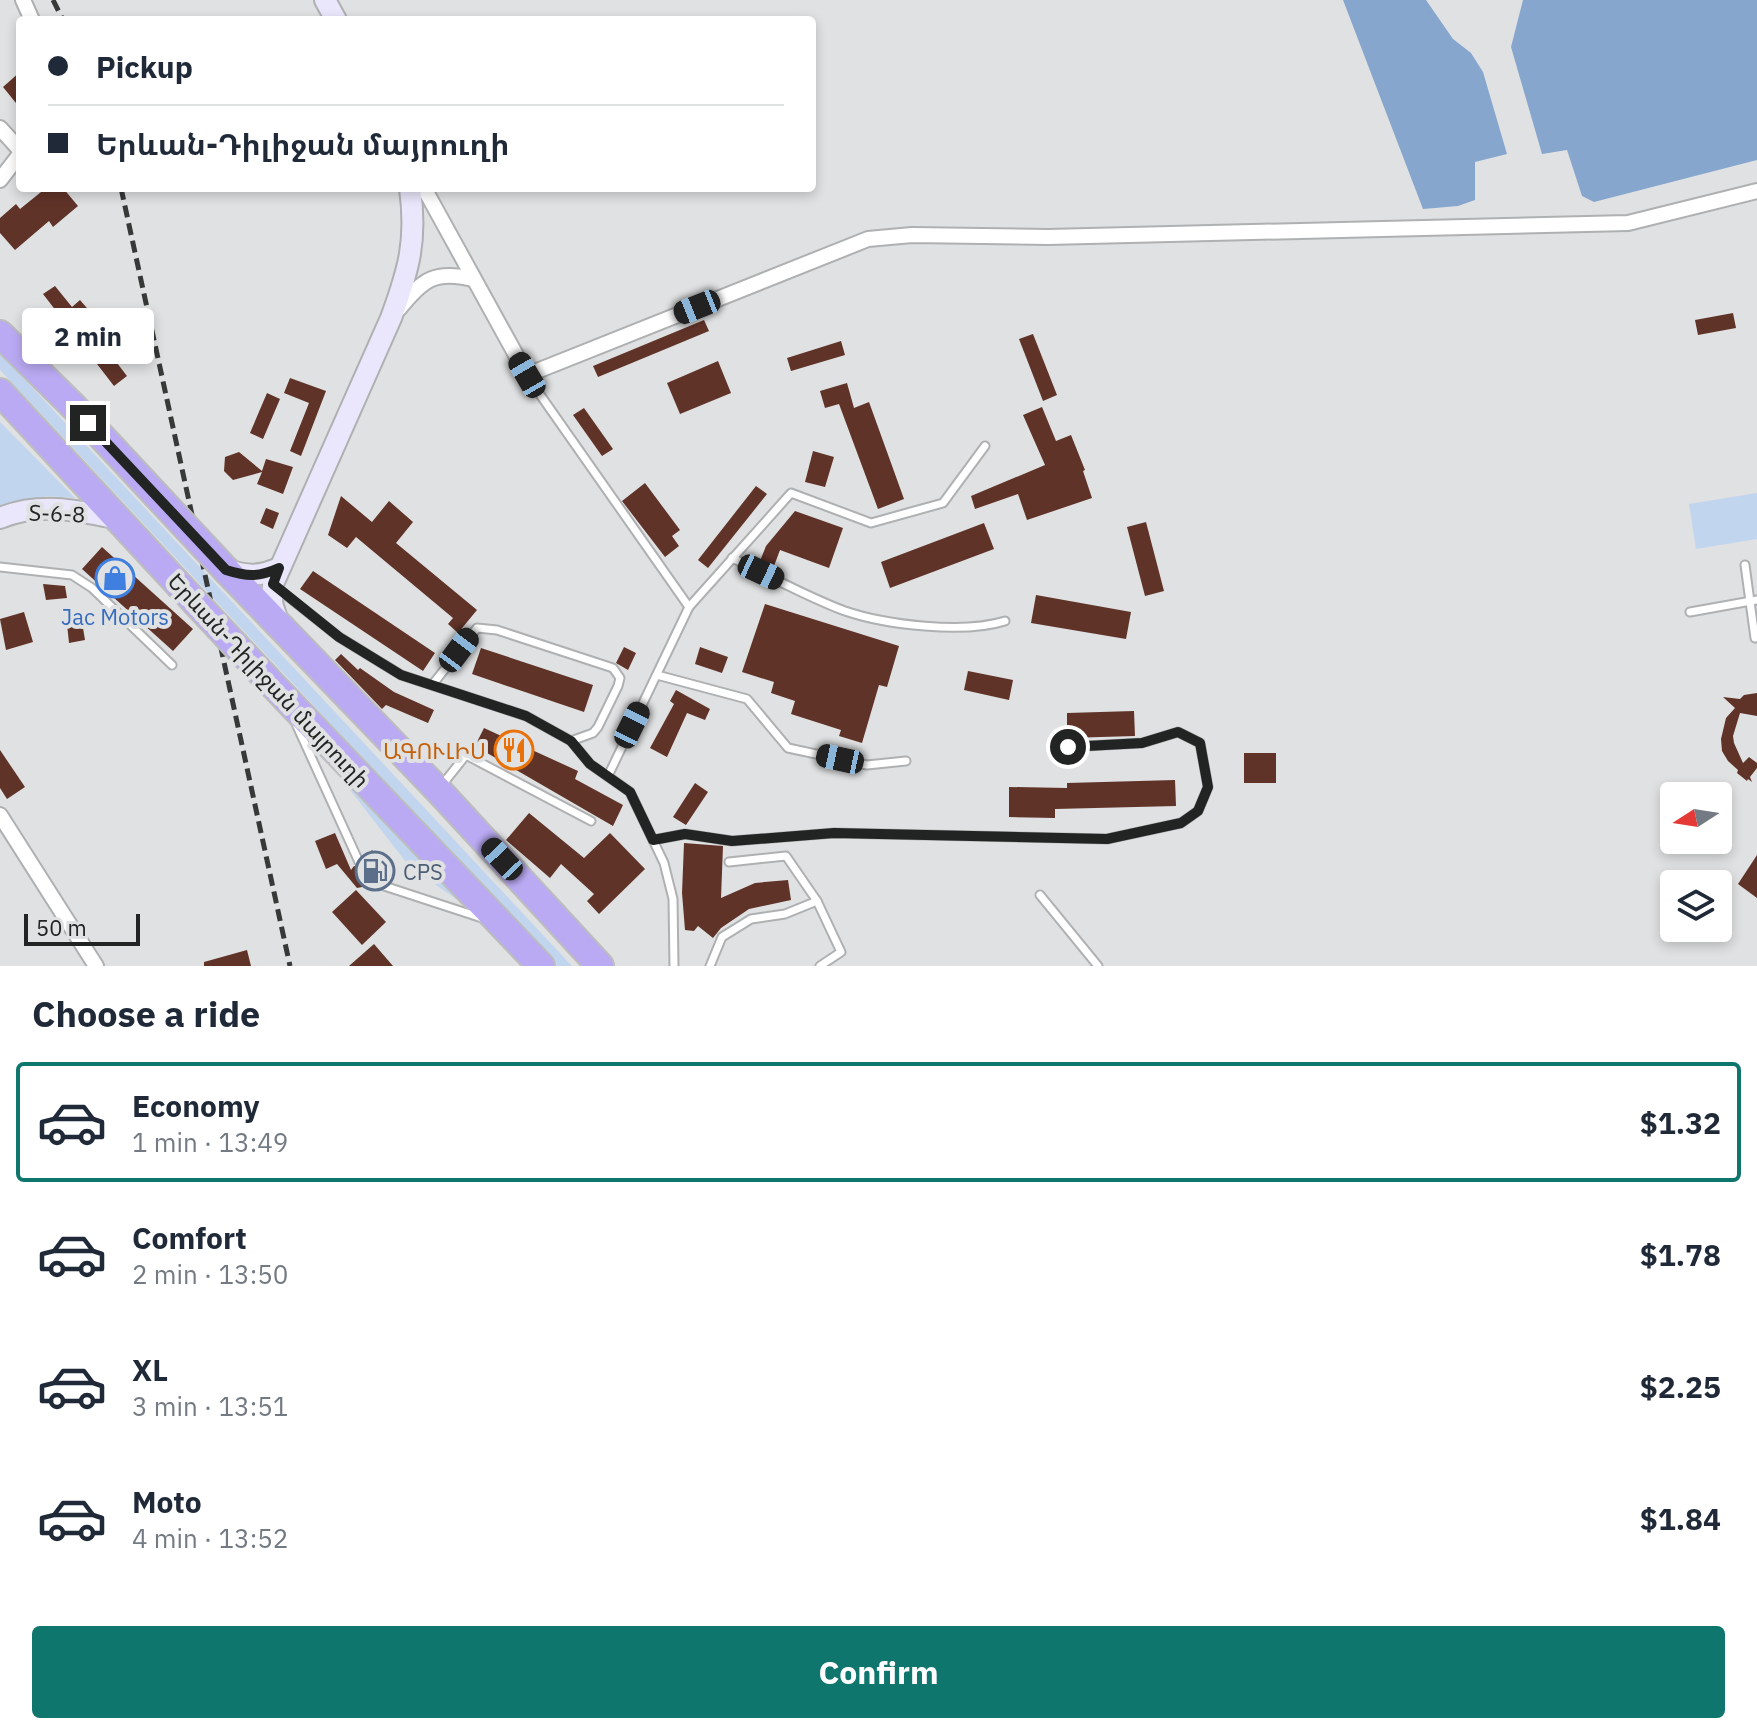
<!DOCTYPE html>
<html lang="en">
<head>
<meta charset="utf-8">
<style>
  :root { --surface:#fff; --page:#f2f2f3; --text:#1f2937; --muted:#747a83; --line:#e0e1e3; --accent:#0f766e }
  body { margin:0; font-family:"IBM Plex Sans","Noto Sans Armenian",sans-serif; background:var(--page); color:var(--text); height:100vh; display:flex; flex-direction:column; font-size:30px; white-space:nowrap }
  * { box-sizing:border-box; margin:0 }
  p { font-size:26px; color:var(--muted) }
  .icon { flex:none; width:44px; height:44px; fill:none; stroke:currentColor; stroke-width:2; stroke-linecap:round; stroke-linejoin:round }
  .map { position:relative; height:966px; overflow:hidden }
  .side { display:flex; flex-direction:column; background:var(--surface); flex:1 }
  .side>* { flex:none }
  .banner { position:absolute; left:16px; top:16px; width:800px; height:176px; border-radius:8px; box-shadow:0 4px 12px #0003; display:grid; align-content:center; height:176px; padding:0 32px; background:var(--surface) }
  .needle { width:52px; rotate:258deg }
  .fabs { position:absolute; left:1660px; top:782px; display:grid; gap:16px }
  .fabs a { display:grid; place-items:center; width:72px; height:72px; border-radius:8px; background:var(--surface); box-shadow:0 4px 12px #0003; font-size:40px }
  .scale { position:absolute; left:24px; bottom:20px; width:116px; box-sizing:border-box; padding-left:8px; border:4px solid #222323; border-top:0; font-size:22px; line-height:28px; white-space:nowrap; color:#222323; -webkit-text-stroke:6px #e0e1e2; paint-order:stroke }
  .end { position:absolute; width:36px; height:36px; margin:-18px; border:10px solid #222323; background:#fff; box-shadow:0 0 0 4px #fff }
  .from { border-radius:50% }
  .bubble { position:absolute; height:56px; border-radius:8px; background:var(--surface); box-shadow:0 4px 12px #0003; font-size:26px; font-weight:700; line-height:56px; text-align:center }
  .car { position:absolute; width:24px; height:48px; margin:-24px -12px; border-radius:10px; box-shadow:0 0 6px 2px #0007; background:linear-gradient(#222 24%,#8ab4d8 0 40%,#222 0 76%,#8ab4d8 0 86%,#222 0) }
  .banner b { display:flex; align-items:center; gap:28px; height:76px; font-size:30px }
  .banner b+b { border-top:2px solid var(--line) }
  .banner i { width:20px; height:20px; background:var(--text) }
  ul { padding:0; list-style:none }
  li { display:flex; align-items:center; gap:24px; height:120px; margin:0 16px 12px; padding:0 16px; border:4px solid transparent; border-radius:8px }
  li div { flex:1 }
  li b { display:block; font-size:30px }
  li em { font-style:normal; font-weight:700 }
  li.active { border-color:var(--accent) }
  li>.icon { width:72px; height:72px; stroke-width:1.5 }
  h2 { padding:0 32px; font-size:36px; line-height:96px }
  .cta { display:flex; gap:16px; margin-top:auto; padding:16px 32px }
  .cta a { flex:1; height:92px; border-radius:8px; background:var(--accent); color:#fff; font-size:32px; font-weight:700; line-height:92px; text-align:center }
  .map>svg:first-child { display:block }
  .green { fill:#c2d5ee }
  .forest { fill:#87a6ce }
  .building { fill:#603328 }
  .lines { fill:none; stroke-linecap:round; stroke-linejoin:round }
  .lane-casing { stroke:#afb0b1; stroke-width:11 }
  .street-casing { stroke:#afb0b1; stroke-width:18 }
  .secondary-casing { stroke:#afb0b1; stroke-width:24 }
  .highway-casing { stroke:#bdbdbd; stroke-width:30 }
  .lane { stroke:#fff; stroke-width:7 }
  .street { stroke:#fff; stroke-width:14 }
  .secondary { stroke:#eae6fb; stroke-width:20 }
  .highway { stroke:#baaaf3; stroke-width:26 }
  .rail { stroke:#373838; stroke-width:5; stroke-dasharray:12 6; stroke-linecap:butt }
  .highway-bridge-casing { stroke:#bdbdbd; stroke-width:30; stroke-linecap:butt }
  .highway-bridge { stroke:#baaaf3; stroke-width:26 }
  .route { stroke:#222323; stroke-width:10 }
  .labels { text-anchor:middle; dominant-baseline:central; stroke-width:8; stroke-linejoin:round; paint-order:stroke }
  .street-label { font-size:22px; fill:#222323; stroke:#e0e1e2 }
  .shop-label { font-size:22px; fill:#366cbe; stroke:#e0e1e2 }
  .food-label { font-size:22px; fill:#c56008; stroke:#e0e1e2; text-anchor:end }
  .service-label { font-size:22px; fill:#4e5e75; stroke:#e0e1e2; text-anchor:start }
</style>
</head>
<body>
<div class="map">
<svg width="1757" height="966" viewBox="0 0 1757 966">
  <rect width="100%" height="100%" fill="#e0e1e2"/>
  <!-- green -->
  <g class="green">
    <polygon points="0,353 572,966 557,966 0,370"/>
    <polygon points="0,422 75,498 47,496 0,506"/>
    <polygon points="1757,493 1757,539 1696,549 1689,504"/>
    <polygon points="344,782 353,788 456,895 456,899 409,866"/>
  </g>
  <!-- forest -->
  <g class="forest">
    <polygon points="1343,0 1426,0 1453,39 1471,53 1483,72 1507,154 1475,162 1475,200 1458,206 1423,209"/>
    <polygon points="1523,0 1757,0 1757,160 1594,202 1582,196 1567,150 1542,154 1511,47"/>
  </g>
  <!-- building -->
  <g class="building">
    <polygon points="20,72 20,108 3,87"/>
    <polygon points="46,188 63,188 78,206 53,227 49,221 15,250 0,233 0,218 16,204 20,209"/>
    <polygon points="55,286 72,307 80,300 99,322 91,329 127,376 114,386 43,294"/>
    <polygon points="1733,313 1736,328 1698,335 1695,320"/>
    <polygon points="704,320 709,331 598,377 593,366"/>
    <polygon points="1033,334 1057,395 1043,401 1019,339"/>
    <polygon points="841,341 845,355 791,371 787,358"/>
    <polygon points="718,361 731,393 680,414 667,383"/>
    <polygon points="290,378 326,391 301,456 290,451 309,403 284,393"/>
    <polygon points="847,383 854,408 869,402 904,499 878,509 839,404 825,408 820,391"/>
    <polygon points="267,393 280,399 263,439 250,433"/>
    <polygon points="1042,407 1056,441 1071,435 1085,470 1083,471 1092,498 1027,520 1018,494 975,509 971,496 1045,465 1023,415"/>
    <polygon points="584,408 613,449 602,456 573,415"/>
    <polygon points="813,451 834,457 825,487 805,482"/>
    <polygon points="239,452 262,471 266,459 293,467 283,494 257,484 262,472 233,480 224,471 225,457"/>
    <polygon points="645,483 680,530 672,536 679,546 665,557 622,501"/>
    <polygon points="756,486 767,494 708,568 698,560"/>
    <polygon points="341,496 372,522 389,501 413,522 396,543 477,610 458,633 448,624 453,618 356,537 347,548 328,535"/>
    <polygon points="266,508 279,513 273,529 260,523"/>
    <polygon points="795,511 843,528 829,568 780,550 774,566 760,561 766,546"/>
    <polygon points="1146,522 1164,591 1145,596 1127,527"/>
    <polygon points="984,523 994,549 890,588 881,562"/>
    <polygon points="102,547 193,629 173,651 82,569"/>
    <polygon points="313,571 435,653 423,671 300,589"/>
    <polygon points="43,584 65,586 67,598 46,600"/>
    <polygon points="1036,595 1131,612 1126,639 1031,623"/>
    <polygon points="765,604 899,646 887,687 879,685 862,743 839,736 841,730 791,714 795,701 771,693 774,682 742,672"/>
    <polygon points="24,612 33,642 6,650 0,619"/>
    <polygon points="82,622 85,640 69,643 67,624"/>
    <polygon points="624,647 636,653 628,670 616,663"/>
    <polygon points="700,647 728,657 722,673 695,664"/>
    <polygon points="481,648 593,685 584,712 472,674"/>
    <polygon points="341,654 358,670 360,668 394,692 434,710 428,723 386,705 382,709 335,660"/>
    <polygon points="968,671 1013,680 1009,700 964,690"/>
    <polygon points="676,690 710,709 705,720 687,713 667,757 650,748 674,704 670,701"/>
    <polygon points="1757,693 1757,716 1740,713 1733,736 1734,743 1743,763 1749,757 1757,763 1757,768 1750,777 1752,782 1748,779 1747,781 1737,773 1738,770 1728,761 1722,751 1721,739 1726,718 1735,708 1723,697 1740,699 1744,695"/>
    <polygon points="1134,711 1135,736 1067,738 1067,713"/>
    <polygon points="484,728 578,771 575,779 623,805 613,826 475,746"/>
    <polygon points="0,750 25,787 7,799 0,788"/>
    <rect x="1244" y="753" width="32" height="30"/>
    <polygon points="1175,780 1176,806 1055,809 1055,818 1009,817 1009,787 1067,788 1067,783"/>
    <polygon points="695,783 708,792 686,825 673,817"/>
    <polygon points="529,813 584,858 610,833 645,869 599,914 587,901 594,894 561,864 550,878 506,840"/>
    <polygon points="335,833 351,870 354,866 359,868 364,866 364,858 372,850 391,872 384,879 374,879 372,885 357,888 337,864 326,869 315,841"/>
    <polygon points="684,843 723,846 721,898 755,883 788,880 791,900 749,909 721,928 713,938 698,926 694,931 685,930 682,893"/>
    <polygon points="1757,855 1757,898 1738,884"/>
    <polygon points="356,890 386,922 362,945 332,912"/>
    <polygon points="374,944 393,966 349,966"/>
    <polygon points="247,950 251,966 204,966 204,962"/>
  </g>
  <g class="lines">
    <!-- lane casing -->
    <g class="lane-casing">
      <g id="lane">
        <polyline points="527,376 689,607 608,776"/>
        <path d="M732,558C770,576 807,597 845,611C886,625 964,634 1005,621"/>
        <polyline points="1745,565 1755,638"/>
        <polyline points="0,567 72,575 92,588 172,665"/>
        <polyline points="276,587 339,637 401,675 526,716 571,741 590,764 630,792 664,863 673,899 674,966"/>
        <polyline points="689,607 791,493 871,523 943,503 985,446"/>
        <polyline points="1690,612 1757,600"/>
        <polyline points="657,675 747,699 788,748 867,765 906,761"/>
        <polyline points="433,684 477,628 497,630 613,668 620,678 618,686 598,727 593,733 571,741"/>
        <polyline points="297,726 359,862"/>
        <polyline points="442,785 466,755 591,821"/>
        <polyline points="653,840 685,834 732,841 834,833 1107,839 1181,823 1198,811 1208,787 1200,743 1178,732 1142,743 1068,747"/>
        <polyline points="378,884 482,918"/>
        <polyline points="1040,895 1098,966"/>
        <polyline points="817,901 841,952 820,966"/>
        <polyline points="710,966 722,937 751,919 785,914 817,901 786,856 729,862"/>
      </g>
    </g>
    <!-- street casing -->
    <g class="street-casing">
      <g id="street">
        <polyline points="23,0 32,20"/>
        <polyline points="0,128 20,150"/>
        <polyline points="0,180 20,154"/>
        <polyline points="424,188 527,375 868,239 912,235 1048,237 1628,223 1757,191"/>
        <path d="M399,309C423,279 435,270 473,279"/>
        <polyline points="0,815 96,966"/>
      </g>
    </g>
    <!-- secondary casing -->
    <g class="secondary-casing">
      <g id="secondary">
        <polyline points="325,0 336,20"/>
        <path d="M0,518C39,502 76,510 115,518"/>
        <path d="M226,570C248,576 259,577 279,568"/>
        <path d="M279,625L272,603L273,584L391,318C409,269 417,241 410,188"/>
      </g>
    </g>
    <!-- highway casing -->
    <g class="highway-casing">
      <g id="highway">
        <polyline points="0,334 75,408 155,494"/>
        <polyline points="0,392 179,585"/>
        <polyline points="226,570 438,790 600,966"/>
        <polyline points="268,680 541,966"/>
      </g>
    </g>
    <!-- lane -->
    <use href="#lane" class="lane"/>
    <!-- street -->
    <use href="#street" class="street"/>
    <!-- secondary -->
    <use href="#secondary" class="secondary"/>
    <!-- highway -->
    <use href="#highway" class="highway"/>
    <!-- rail -->
    <g class="rail">
      <polyline points="53,0 63,20"/>
      <polyline points="121,188 290,966"/>
    </g>
    <!-- highway-bridge casing -->
    <g class="highway-bridge-casing">
      <g id="highway-bridge">
        <polyline points="155,494 226,570"/>
        <polyline points="179,585 268,680"/>
      </g>
    </g>
    <!-- highway-bridge -->
    <use href="#highway-bridge" class="highway-bridge"/>
  </g>
  <g class="lines">
    <!-- route -->
    <path class="route" d="M88,423L226,570C248,577 259,577 279,568L273,584L339,637L401,675L526,716L571,741L590,764L630,792L653,840L685,834L732,841L834,833L1107,839L1181,823L1198,811L1208,787L1200,743L1178,732L1142,743L1068,747"/>
  </g>
  <!-- icons -->
  <defs>
    <g id="shop-ring" transform="scale(2)"><circle r="9.5" fill="#e0e1e2" stroke="#3f7fe0" stroke-width="1.5"/><path d="M-5-2.5h2.3a2.7 3.5 0 0 1 5.4 0H5L5.5 6h-11ZM-1.5-2.5h3a1.5 2.3 0 0 0-3 0Z" fill="#3f7fe0"/></g>
    <g id="restaurant-ring" transform="scale(2)"><circle r="9.5" fill="#e0e1e2" stroke="#e8710a" stroke-width="1.5"/><path d="M-5-6h1v4h1v-4h1v4h1v-4h1v5L-1.5 .5V6h-2V.5L-5-1ZM5-6V6H3V1.5H1.5Q1.5-4 5-6Z" fill="#e8710a"/></g>
    <g id="fuel-ring" transform="scale(2)"><circle r="9.5" fill="#e0e1e2" stroke="#5c6f8a" stroke-width="1.5"/><path d="M-5.5-6h7V0h2V4h1.3V-2.5L3-4.5l.8-.8L6-3V5H2.5V1h-1V6h-7ZM-4.2-4.7v3.2H.2V-4.7Z" fill="#5c6f8a"/></g>
  </defs>
  <g fill-rule="evenodd">
    <use href="#shop-ring" x="115" y="578"/>
    <use href="#restaurant-ring" x="514" y="750"/>
    <use href="#fuel-ring" x="375" y="871"/>
  </g>
  <g class="labels">
    <!-- street labels -->
    <g class="street-label">
      <text transform="translate(57 513) rotate(2)">Տ-6-8</text>
      <text transform="translate(269 680) rotate(47)">Երևան-Դիլիջան մայրուղի</text>
    </g>
    <!-- shop labels -->
    <g class="shop-label">
      <text x="115" y="616">Jac Motors</text>
    </g>
    <!-- food labels -->
    <g class="food-label">
      <text x="486" y="750">ԱԳՈՒԼԻՍ</text>
    </g>
    <!-- service labels -->
    <g class="service-label">
      <text x="403" y="871">CPS</text>
    </g>
  </g>
</svg>
<div class="fabs">
<a><svg class="needle" viewBox="-14 -14 28 28"><path d="M0-13l5 13h-10z" fill="#e53935"/><path d="M0 13l5-13h-10z" fill="#747a83"/></svg></a>
<a><svg class="icon" aria-label="layers" viewBox="0 0 24 24"><path d="M12 4l9 5-9 5-9-5zM3 14l9 5 9-5"/></svg></a>
</div>
<div class="scale">50 m</div>
<i class="end from" style="left:1068px;top:747px"></i>
<i class="end" style="left:88px;top:423px"></i>
<div class="bubble" style="left:22px;top:308px;width:132px">2 min</div>
<i class="car" style="left:697px;top:307px;rotate:248deg"></i>
<i class="car" style="left:527px;top:375px;rotate:330deg"></i>
<i class="car" style="left:761px;top:572px;rotate:115deg"></i>
<i class="car" style="left:459px;top:650px;rotate:37deg"></i>
<i class="car" style="left:632px;top:725px;rotate:26deg"></i>
<i class="car" style="left:840px;top:759px;rotate:282deg"></i>
<i class="car" style="left:502px;top:859px;rotate:317deg"></i>
<div class="banner">
<b><i class="from"></i>Pickup</b>
<b><i></i>Երևան-Դիլիջան մայրուղի</b>
</div>
</div>
<section class="side">
<h2>Choose a ride</h2>
<ul>
<li class="active"><svg class="icon" aria-label="car" viewBox="0 0 24 24"><path d="M5 17H2v-5l4-1 3-4h7l3 4 3 1v5h-3M9 17h6M6 11h13"/><circle cx="7" cy="17" r="2"/><circle cx="17" cy="17" r="2"/></svg><div><b>Economy</b><p>1 min · 13:49</p></div><em>$1.32</em></li>
<li><svg class="icon" aria-label="car" viewBox="0 0 24 24"><path d="M5 17H2v-5l4-1 3-4h7l3 4 3 1v5h-3M9 17h6M6 11h13"/><circle cx="7" cy="17" r="2"/><circle cx="17" cy="17" r="2"/></svg><div><b>Comfort</b><p>2 min · 13:50</p></div><em>$1.78</em></li>
<li><svg class="icon" aria-label="car" viewBox="0 0 24 24"><path d="M5 17H2v-5l4-1 3-4h7l3 4 3 1v5h-3M9 17h6M6 11h13"/><circle cx="7" cy="17" r="2"/><circle cx="17" cy="17" r="2"/></svg><div><b>XL</b><p>3 min · 13:51</p></div><em>$2.25</em></li>
<li><svg class="icon" aria-label="car" viewBox="0 0 24 24"><path d="M5 17H2v-5l4-1 3-4h7l3 4 3 1v5h-3M9 17h6M6 11h13"/><circle cx="7" cy="17" r="2"/><circle cx="17" cy="17" r="2"/></svg><div><b>Moto</b><p>4 min · 13:52</p></div><em>$1.84</em></li>
</ul>
<div class="cta"><a>Confirm</a></div>
</section>
</body>
</html>
